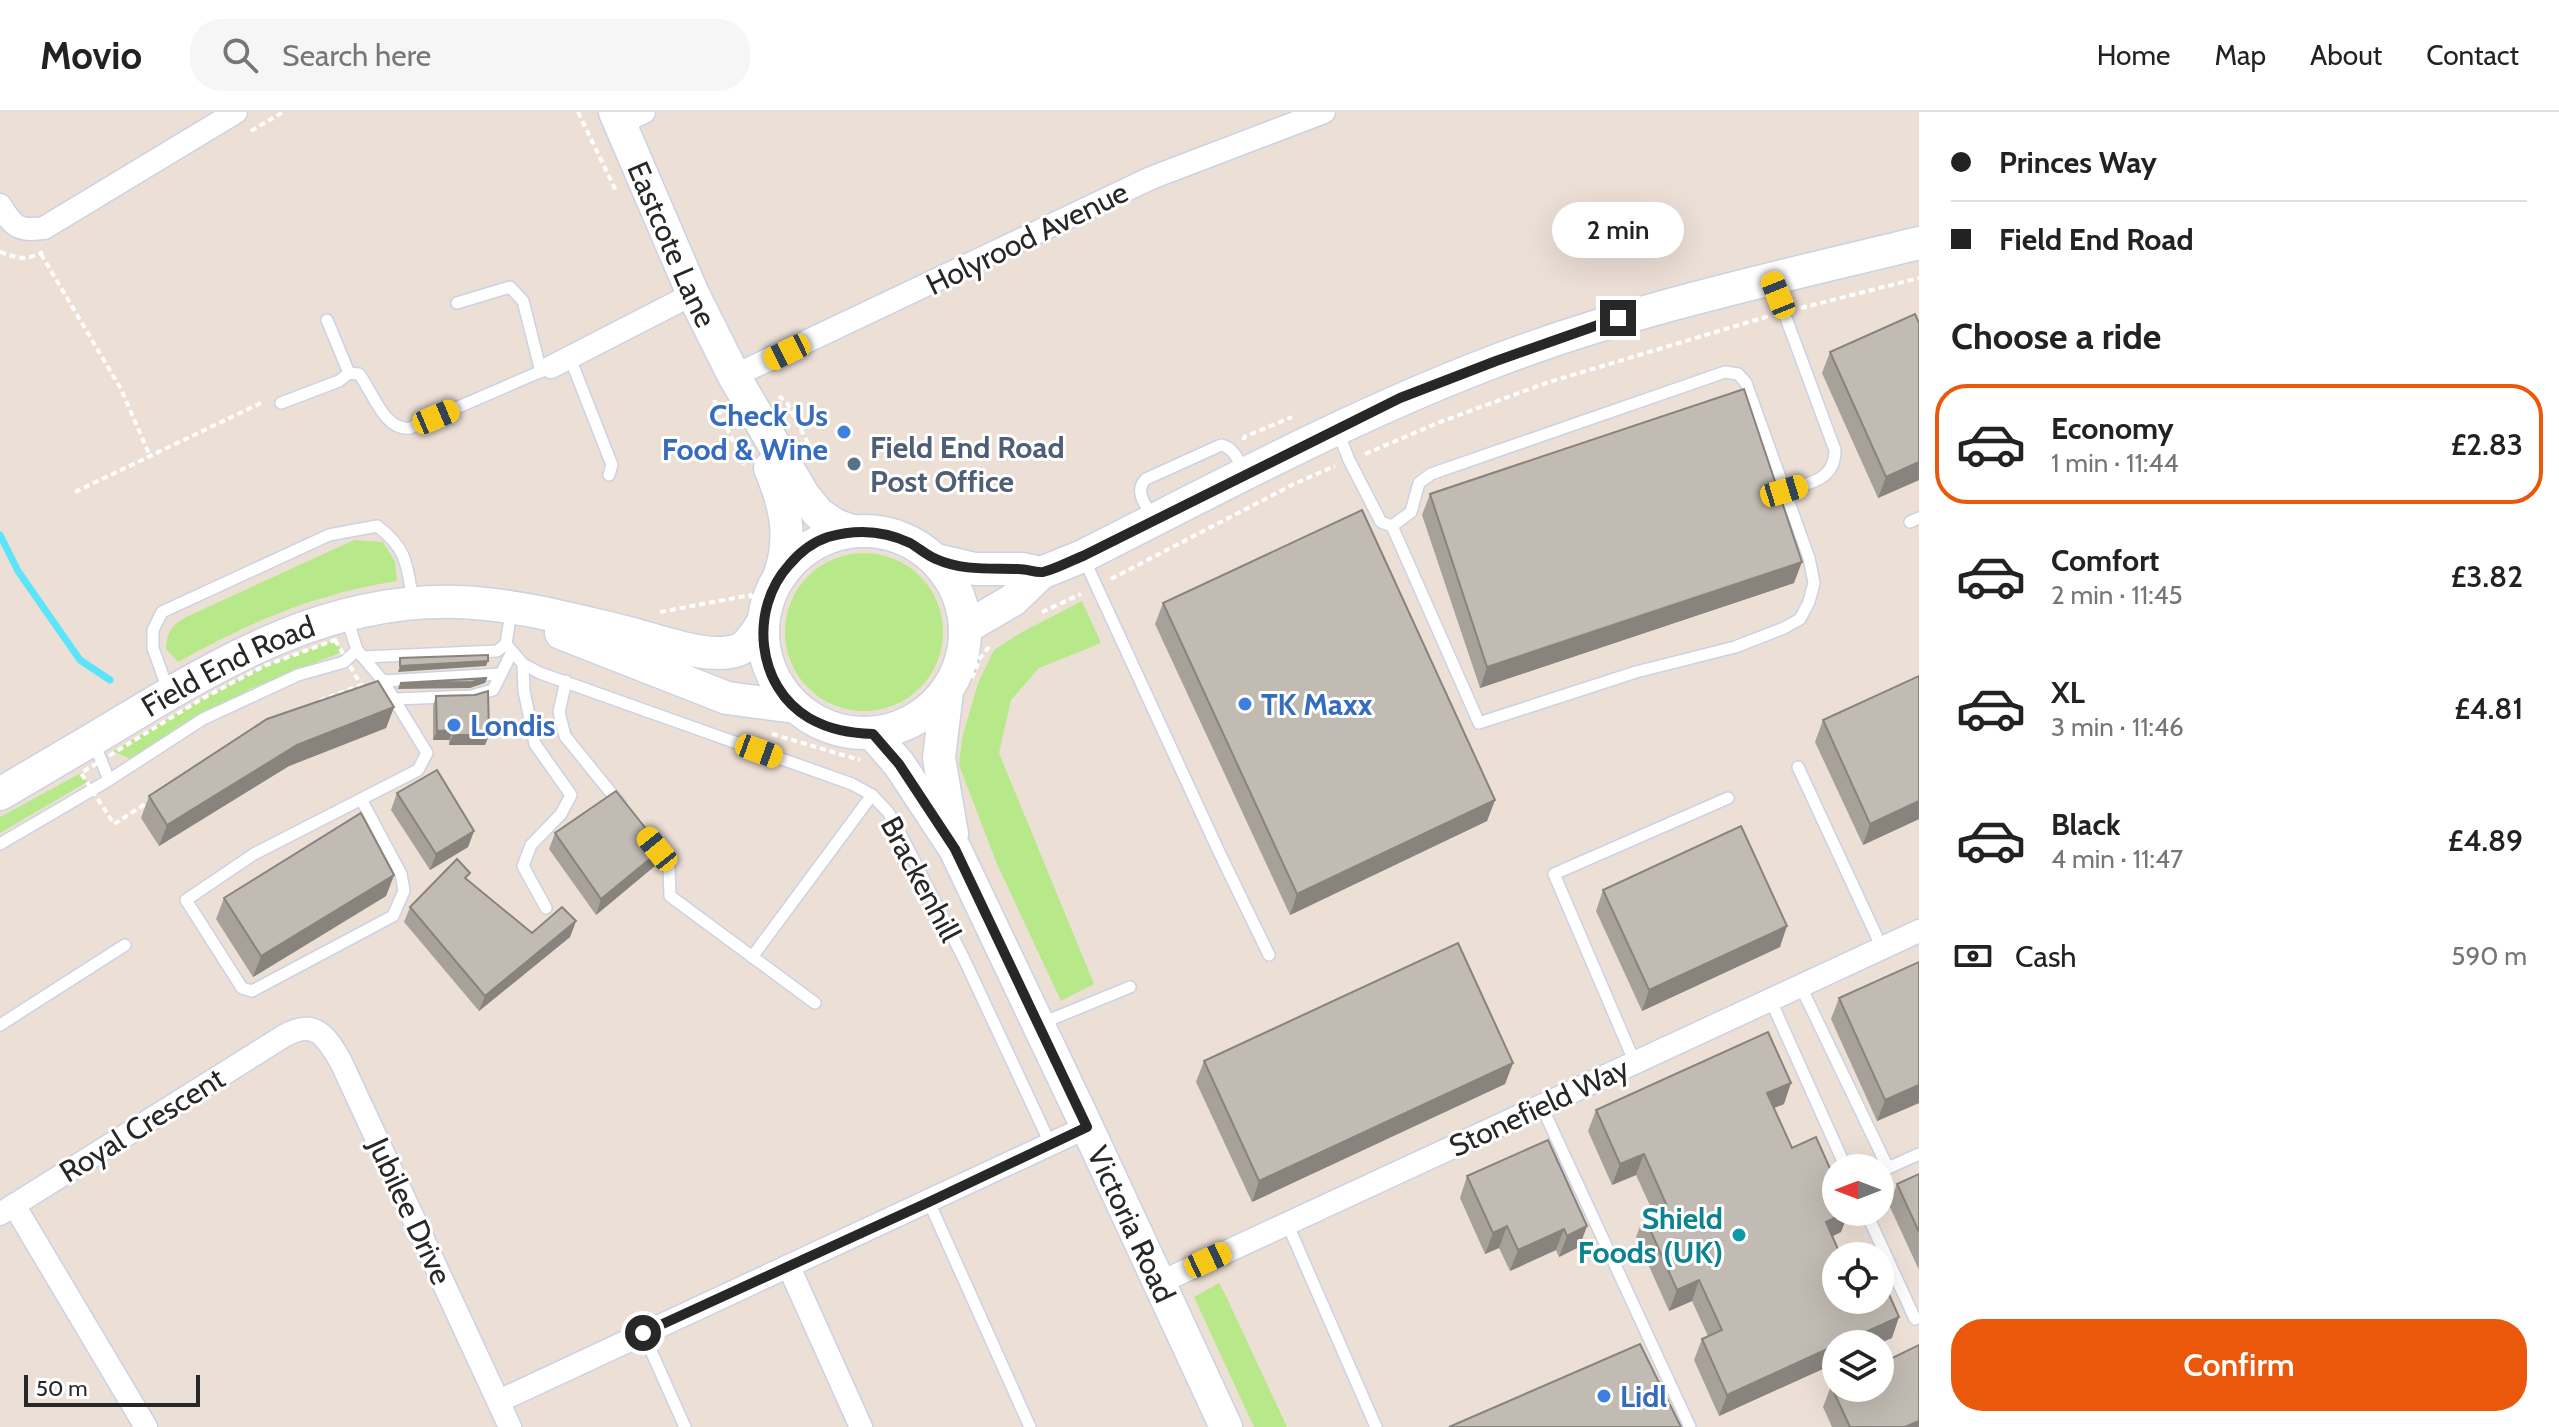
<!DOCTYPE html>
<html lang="en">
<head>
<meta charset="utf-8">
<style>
  :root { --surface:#fff; --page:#f6f6f6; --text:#222; --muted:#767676; --line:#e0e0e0; --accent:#ea580c }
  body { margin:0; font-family:Cabin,sans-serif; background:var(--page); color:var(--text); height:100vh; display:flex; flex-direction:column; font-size:30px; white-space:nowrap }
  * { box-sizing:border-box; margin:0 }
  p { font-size:26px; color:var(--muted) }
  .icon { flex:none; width:44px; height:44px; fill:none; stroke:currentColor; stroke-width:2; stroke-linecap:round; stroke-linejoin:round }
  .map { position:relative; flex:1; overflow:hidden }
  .side { display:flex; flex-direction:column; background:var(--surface); width:640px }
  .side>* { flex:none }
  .hud { display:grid; align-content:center; height:176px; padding:0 32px; background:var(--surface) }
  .needle { width:52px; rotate:270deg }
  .fabs { position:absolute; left:1822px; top:1042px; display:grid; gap:16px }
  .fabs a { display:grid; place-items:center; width:72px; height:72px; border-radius:50%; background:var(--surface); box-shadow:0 8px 32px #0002; font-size:40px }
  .scale { position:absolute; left:24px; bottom:20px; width:176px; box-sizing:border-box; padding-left:8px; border:4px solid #272727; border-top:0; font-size:22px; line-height:28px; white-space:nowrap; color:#272727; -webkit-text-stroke:6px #fff; paint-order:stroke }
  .end { position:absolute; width:36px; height:36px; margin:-18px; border:10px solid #272727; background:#fff; box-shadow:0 0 0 4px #fff }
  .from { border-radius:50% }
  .bubble { position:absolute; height:56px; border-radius:28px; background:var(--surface); box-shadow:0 8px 32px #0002; font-size:26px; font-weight:600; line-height:56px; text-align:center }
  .car { position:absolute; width:24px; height:48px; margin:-24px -12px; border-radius:10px; box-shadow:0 0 6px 2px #0007; background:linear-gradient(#f5c518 24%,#345 0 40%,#f5c518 0 76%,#345 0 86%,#f5c518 0) }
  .hud b { display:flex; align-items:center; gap:28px; height:76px; font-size:30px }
  .hud b+b { border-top:2px solid var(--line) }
  .hud i { width:20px; height:20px; background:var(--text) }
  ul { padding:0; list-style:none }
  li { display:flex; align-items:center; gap:24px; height:120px; margin:0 16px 12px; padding:0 16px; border:4px solid transparent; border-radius:32px }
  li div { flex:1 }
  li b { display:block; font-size:30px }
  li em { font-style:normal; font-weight:600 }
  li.current { border-color:var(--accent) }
  li>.icon { width:72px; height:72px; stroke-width:1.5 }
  h2 { padding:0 32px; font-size:36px; line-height:96px }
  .pay { display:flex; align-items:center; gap:20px; height:88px; padding:0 32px; font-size:30px }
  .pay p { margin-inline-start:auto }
  .button { display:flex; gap:16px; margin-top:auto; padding:16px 32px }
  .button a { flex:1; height:92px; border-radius:32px; background:var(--accent); color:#fff; font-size:32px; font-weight:600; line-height:92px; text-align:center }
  header { display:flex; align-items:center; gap:48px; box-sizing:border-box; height:112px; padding:0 40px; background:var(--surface); border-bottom:2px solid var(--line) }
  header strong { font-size:38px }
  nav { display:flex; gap:44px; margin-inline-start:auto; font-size:28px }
  .search { width:560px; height:72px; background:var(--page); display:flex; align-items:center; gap:20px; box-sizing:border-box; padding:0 28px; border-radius:32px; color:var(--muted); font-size:30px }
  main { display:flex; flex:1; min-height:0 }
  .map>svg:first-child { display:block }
  .green { fill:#b7e98b }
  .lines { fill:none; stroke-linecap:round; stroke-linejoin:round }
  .stream { stroke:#5ce4fa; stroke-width:7 }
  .lane-casing { stroke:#cbd2e2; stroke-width:14 }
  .street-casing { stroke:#cbd2e2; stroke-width:25 }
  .secondary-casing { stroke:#cbd2e2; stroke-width:35 }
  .path { stroke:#fff; stroke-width:4; stroke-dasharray:6 4; stroke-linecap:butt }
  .lane { stroke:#fff; stroke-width:11 }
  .street { stroke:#fff; stroke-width:22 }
  .secondary { stroke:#fff; stroke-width:32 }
  .wall { fill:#a7a19a }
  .shaded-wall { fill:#88837d }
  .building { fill:#c2bbb3; stroke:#88837d; stroke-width:2 }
  .route { stroke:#272727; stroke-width:10 }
  .shop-dot { fill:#3f7fe0; stroke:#fff; stroke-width:3 }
  .service-dot { fill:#5c6f8a; stroke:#fff; stroke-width:3 }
  .culture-dot { fill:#0f9aa8; stroke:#fff; stroke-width:3 }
  .labels { text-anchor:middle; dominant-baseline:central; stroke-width:6; stroke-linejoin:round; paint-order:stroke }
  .street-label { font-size:30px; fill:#272727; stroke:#fff }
  .shop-label { font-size:30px; font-weight:bold; fill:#366cbe; stroke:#fff; text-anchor:start }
  .service-label { font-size:30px; font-weight:bold; fill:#4e5e75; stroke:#fff; text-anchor:start }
  .culture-label { font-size:30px; font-weight:bold; fill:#0d838f; stroke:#fff; text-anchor:end }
</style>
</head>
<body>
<header>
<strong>Movio</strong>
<div class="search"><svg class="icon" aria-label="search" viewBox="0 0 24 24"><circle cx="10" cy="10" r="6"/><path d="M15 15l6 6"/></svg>Search here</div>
<nav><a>Home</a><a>Map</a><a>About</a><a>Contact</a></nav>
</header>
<main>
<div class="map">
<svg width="1919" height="1315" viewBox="0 0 1919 1315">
  <rect width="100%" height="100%" fill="#ecdfd6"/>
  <!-- green -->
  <g class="green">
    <path d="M354,428L383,430L395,450L397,469C318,481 247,511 178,550L166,537C167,520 171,514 186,505Z"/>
    <circle cx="864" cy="520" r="79"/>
    <polygon points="1082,489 1101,531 1039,556 1011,588 999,641 1094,872 1061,889 997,752 959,653 962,626 978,571 994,538 1022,520"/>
    <polygon points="335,528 342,540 252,576 205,601 130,647 113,639 200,588 264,554"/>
    <polygon points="81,661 87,670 0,721 0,705"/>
    <polygon points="1219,1171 1225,1182 1287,1315 1254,1315 1194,1185"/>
  </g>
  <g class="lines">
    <!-- stream -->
    <polyline class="stream" points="0,423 18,459 80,548 110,568"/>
    <!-- lane casing -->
    <g class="lane-casing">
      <g id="lane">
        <path d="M1773,171L1835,338C1835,369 1809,371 1784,379"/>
        <polyline points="457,191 510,175 523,189 541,260"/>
        <path d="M327,208L349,261L359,262C373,280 384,319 410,316L551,255"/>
        <polyline points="570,246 612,353 609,363"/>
        <polyline points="281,291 339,269 349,261"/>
        <polyline points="1338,320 1349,348 1381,410 1392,414 1479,611 1636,560 1735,535 1784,516 1800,507 1809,490 1814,471 1809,446 1746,271 1738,262 1725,260 1431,362 1419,371 1411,400 1392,414"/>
        <path d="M1152,404C1145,393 1134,378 1146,367L1221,333C1234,335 1239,350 1245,361"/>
        <polyline points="1910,410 1919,406"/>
        <polyline points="1083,445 1220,742 1269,843"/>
        <polyline points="511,500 506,532 523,552 540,561 852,672 872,683 888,700 901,723 964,847 1050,1031"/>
        <polyline points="357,538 383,569 427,641 418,658 254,742 186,788 242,876 252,879 393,804 404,779 401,762 361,687"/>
        <polyline points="363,545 497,539 506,532"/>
        <polyline points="523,552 524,579 535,632 571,683 561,702 531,733 523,754 546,796"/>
        <polyline points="383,569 501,562"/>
        <polyline points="566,569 559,600 565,624 620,692"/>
        <path d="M169,581L153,536V518L162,500L329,423L377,414C408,437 407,454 413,490"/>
        <polyline points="395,587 471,584 493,578 512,540"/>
        <polyline points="94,631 109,668"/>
        <polyline points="1798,655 1882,836"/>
        <polyline points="651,730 669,756 670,784 815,891"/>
        <polyline points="0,732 109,668 203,607 298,563 344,550 357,538 350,516 351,505"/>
        <polyline points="752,845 872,683"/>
        <polyline points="1801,875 1888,1056 1919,1042"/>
        <polyline points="1771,889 1846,1056"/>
        <polyline points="1042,911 1130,875"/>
        <polyline points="0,913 125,833"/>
        <polyline points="1635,951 1554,762 1728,686"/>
        <polyline points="1541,993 1690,1315"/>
        <polyline points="929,1090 1030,1315"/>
        <polyline points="1866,1100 1915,1207"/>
        <polyline points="1287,1111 1376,1315"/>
        <polyline points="643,1221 685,1315"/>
      </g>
    </g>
    <!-- street casing -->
    <g class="street-casing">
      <g id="street">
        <polyline points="621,11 644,0"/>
        <path d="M0,93C13,114 18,120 44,116L236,0"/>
        <polyline points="551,255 693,182"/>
        <polyline points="734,264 1151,66 1324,0"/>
        <polyline points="14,1093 146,1315"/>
        <path d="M0,1102L284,924C315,906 326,924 341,950L510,1315"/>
        <polyline points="789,1155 861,1315"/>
        <polyline points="1159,1171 1919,819"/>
        <polyline points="499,1289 1087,1015"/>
      </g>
    </g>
    <!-- secondary casing -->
    <g class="secondary-casing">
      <g id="secondary">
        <path id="s1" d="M615,0L693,182L734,264L804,384L819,402L835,413L852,419"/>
        <path d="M770,356C785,392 793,424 780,462"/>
        <circle cx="864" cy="520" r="101"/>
        <polyline points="936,448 975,457 1023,457 1041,461"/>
        <path d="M965,516L1013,488L1041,461L1083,444C1218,376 1351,304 1493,250C1631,197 1776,166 1919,131"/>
        <polyline points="561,521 727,586 795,595"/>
        <polyline points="947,579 939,646 952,722"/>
        <path id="s2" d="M873,622L899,652L955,737L1087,1015L1226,1315"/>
        <path id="s3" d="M0,682C42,657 84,633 125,608C229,545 332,486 458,490C515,492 570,507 625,520C655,527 707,549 738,538C749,534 756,521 762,512"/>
      </g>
    </g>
    <!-- path -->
    <g class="path">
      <polyline points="578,0 617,81"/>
      <polyline points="251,19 283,0"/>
      <path d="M0,140C17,146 26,149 43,140"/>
      <polyline points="41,142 121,277 150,344"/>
      <polyline points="1801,196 1919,166"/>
      <polyline points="779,284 787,291 808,331"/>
      <polyline points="714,288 744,353"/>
      <polyline points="1244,328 1244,325 1292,305"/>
      <polyline points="1365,342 1440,310 1546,271 1769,204"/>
      <polyline points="75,380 263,290"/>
      <polyline points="877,409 921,426"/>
      <polyline points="1111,467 1294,372 1335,354"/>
      <polyline points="660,500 751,483 750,488"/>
      <polyline points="1042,500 1081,482"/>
      <polygon points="335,528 361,573 324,587 263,617 114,712 81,661 200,588 264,554"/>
      <polyline points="972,566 980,546 989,535"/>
      <polyline points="772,622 860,648"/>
    </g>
    <!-- lane -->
    <use href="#lane" class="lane"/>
    <!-- street -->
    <use href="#street" class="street"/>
    <!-- secondary -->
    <use href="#secondary" class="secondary"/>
  </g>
  <!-- wall -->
  <g class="wall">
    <polygon points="1830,240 1919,368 1878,386 1822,261"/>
    <polygon points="1430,382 1794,471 1480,576 1422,403"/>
    <polygon points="1163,491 1495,688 1487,709 1290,803 1155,512"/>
    <polygon points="436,584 489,623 485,633 449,633 449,628 433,628 433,594"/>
    <polygon points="394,595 386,616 289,654 159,734 141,706 149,684"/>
    <polygon points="1823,608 1919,707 1863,733 1815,630"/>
    <polygon points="397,681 474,719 468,735 430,758 391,698"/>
    <polygon points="555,721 656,753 596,803 549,737"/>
    <polygon points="394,763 386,784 253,865 216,807 224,786"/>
    <polygon points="467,768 532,821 576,809 570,825 479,899 404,810 410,795"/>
    <polygon points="1603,778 1780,835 1642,899 1596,799"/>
    <polygon points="1839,886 1919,991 1877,1009 1831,907"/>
    <polygon points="1204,949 1513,951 1505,972 1252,1090 1196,970"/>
    <polygon points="1784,992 1774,996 1792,1036 1841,1120 1833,1124 1836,1144 1892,1226 1836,1232 1836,1251 1719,1304 1694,1248 1702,1227 1708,1224 1692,1189 1669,1199 1636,1125 1644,1104 1653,1100 1636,1063 1612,1073 1588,1019 1596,998"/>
    <polygon points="1919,1062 1919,1158 1889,1093 1897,1072"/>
    <polygon points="1467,1064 1587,1114 1579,1135 1559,1145 1556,1138 1510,1159 1499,1136 1485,1142 1460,1086"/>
    <polygon points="1831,1274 1919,1315 1832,1315 1823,1295"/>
  </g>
  <!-- shaded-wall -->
  <g class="shaded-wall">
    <polygon points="1919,350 1919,368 1878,386 1886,365"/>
    <polygon points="1802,450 1794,471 1480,576 1487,555"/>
    <polygon points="488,549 486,554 398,560 400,554"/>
    <polygon points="487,566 485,571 470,576 398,577 400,571"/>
    <polygon points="394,595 386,616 289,654 159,734 167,713 297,633"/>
    <polygon points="453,618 449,628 433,628 437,619"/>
    <polygon points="453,623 489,623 485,633 449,633"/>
    <polygon points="1495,688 1487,709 1290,803 1297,782"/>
    <polygon points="1919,689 1919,707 1863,733 1870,712"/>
    <polygon points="474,719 468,735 430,758 436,742"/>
    <polygon points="662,737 656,753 596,803 601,787"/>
    <polygon points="394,763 386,784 253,865 261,844"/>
    <polygon points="576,809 570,825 479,899 485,884"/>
    <polygon points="1787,814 1780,835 1642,899 1649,878"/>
    <polygon points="1513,951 1505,972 1252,1090 1259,1069"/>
    <polygon points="1791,971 1784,992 1759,1002 1767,981"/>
    <polygon points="1919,973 1919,991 1877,1009 1885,988"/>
    <polygon points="1644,1042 1636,1063 1612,1073 1620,1052"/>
    <polygon points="1847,1100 1849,1100 1841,1120 1818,1131 1826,1110"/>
    <polygon points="1507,1114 1499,1136 1485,1142 1493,1121"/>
    <polygon points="1587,1114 1579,1135 1559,1145 1567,1124"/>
    <polygon points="1564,1117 1556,1138 1510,1159 1518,1138"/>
    <polygon points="1699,1168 1692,1189 1669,1199 1677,1178"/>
    <polygon points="1899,1205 1892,1226 1878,1232 1839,1232"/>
    <polygon points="1836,1233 1836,1251 1719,1304 1727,1283"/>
    <polygon points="1919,1309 1919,1315 1905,1315"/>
  </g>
  <!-- building -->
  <g class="building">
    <polygon points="1915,202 1919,211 1919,350 1886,365 1830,240"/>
    <polygon points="1744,277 1802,450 1487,555 1430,382"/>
    <polygon points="1362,398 1495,688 1297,782 1163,491"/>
    <polygon points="488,543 488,549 400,554 400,546"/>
    <polygon points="1919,564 1919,689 1870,712 1823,608"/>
    <polygon points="487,566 472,570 400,571"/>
    <polygon points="378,569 394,595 297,633 167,713 149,684 267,607"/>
    <polygon points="488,579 489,623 453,623 453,618 437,619 436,584 475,583"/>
    <polygon points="437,658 474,719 436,742 397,681"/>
    <polygon points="616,679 662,737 601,787 555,721"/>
    <polygon points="361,701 394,763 261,844 224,786"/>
    <polygon points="1741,714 1787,814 1649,878 1603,778"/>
    <polygon points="457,747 470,761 465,766 532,821 562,795 576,809 485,884 410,795"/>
    <polygon points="1458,831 1513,951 1259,1069 1204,949"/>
    <polygon points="1919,850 1919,973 1885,988 1839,886"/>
    <polygon points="1768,920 1791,971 1767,981 1792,1036 1816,1025 1836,1070 1836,1100 1847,1100 1826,1110 1841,1144 1836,1144 1836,1188 1880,1188 1880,1162 1899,1205 1839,1232 1836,1232 1836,1233 1727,1283 1702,1227 1722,1218 1699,1168 1677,1178 1644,1104 1667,1094 1644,1042 1620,1052 1596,998"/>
    <polygon points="1548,1028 1587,1114 1567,1124 1564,1117 1518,1138 1507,1114 1493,1121 1467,1064"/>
    <polygon points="1919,1062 1919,1120 1897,1072"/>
    <polygon points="1640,1232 1681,1315 1449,1315"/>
    <polygon points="1919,1233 1919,1309 1905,1315 1850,1315 1831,1274 1836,1272 1836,1276 1880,1276 1880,1252"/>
  </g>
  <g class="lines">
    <!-- route -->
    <path class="route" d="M643,1221L929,1090L1087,1015L955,737L899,652L873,622C850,621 830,618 809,606C756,575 749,497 789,453C799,441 813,430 828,425C856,417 883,418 910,431C919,436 926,443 936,447C962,459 991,456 1019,457C1027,457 1036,461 1043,460C1056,457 1070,449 1083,444L1400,286L1496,249L1618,206"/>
  </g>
  <!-- markers -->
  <g class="shop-dot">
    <circle cx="844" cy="320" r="8"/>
    <circle cx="1245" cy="592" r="8"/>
    <circle cx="454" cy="613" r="8"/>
    <circle cx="1604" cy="1284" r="8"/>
  </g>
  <circle class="service-dot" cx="854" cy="352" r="8"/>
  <circle class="culture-dot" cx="1739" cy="1123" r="8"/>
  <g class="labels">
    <!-- street labels -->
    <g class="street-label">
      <text transform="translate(1027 126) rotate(-26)">Holyrood Avenue</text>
      <text stroke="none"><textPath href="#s1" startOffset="144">Eastcote Lane</textPath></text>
      <text stroke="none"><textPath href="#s3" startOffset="262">Field End Road</textPath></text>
      <text transform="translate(921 767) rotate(62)">Brackenhill</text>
      <text transform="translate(1539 995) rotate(-25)">Stonefield Way</text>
      <text transform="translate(142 1013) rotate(-32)">Royal Crescent</text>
      <text transform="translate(410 1099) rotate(65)">Jubilee Drive</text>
      <text stroke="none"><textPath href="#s2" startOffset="556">Victoria Road</textPath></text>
    </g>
    <!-- shop labels -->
    <g class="shop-label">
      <text x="828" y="303" text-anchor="end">Check Us<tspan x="828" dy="34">Food &amp; Wine</tspan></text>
      <text x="1261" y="592">TK Maxx</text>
      <text x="470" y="613">Londis</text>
      <text x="1620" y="1284">Lidl</text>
    </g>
    <!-- service labels -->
    <g class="service-label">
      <text x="870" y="335">Field End Road<tspan x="870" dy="34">Post Office</tspan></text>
    </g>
    <!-- culture labels -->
    <g class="culture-label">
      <text x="1723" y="1106">Shield<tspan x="1723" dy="34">Foods (UK)</tspan></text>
    </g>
  </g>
</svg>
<div class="fabs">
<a><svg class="needle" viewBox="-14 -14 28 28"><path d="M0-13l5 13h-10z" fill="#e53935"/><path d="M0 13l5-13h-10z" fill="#767676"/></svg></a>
<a><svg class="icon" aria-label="locate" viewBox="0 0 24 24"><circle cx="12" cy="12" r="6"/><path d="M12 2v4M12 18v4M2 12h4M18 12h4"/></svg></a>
<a><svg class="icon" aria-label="layers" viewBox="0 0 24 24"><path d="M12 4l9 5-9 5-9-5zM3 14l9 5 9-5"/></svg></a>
</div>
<div class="scale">50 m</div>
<i class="end from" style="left:643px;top:1221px"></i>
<i class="end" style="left:1618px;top:206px"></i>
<div class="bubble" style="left:1552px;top:90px;width:132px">2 min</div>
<i class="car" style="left:1778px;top:183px;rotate:338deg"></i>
<i class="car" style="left:787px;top:240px;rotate:244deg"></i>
<i class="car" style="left:436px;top:305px;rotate:67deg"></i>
<i class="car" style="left:1784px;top:379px;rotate:73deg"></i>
<i class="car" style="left:759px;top:639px;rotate:110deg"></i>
<i class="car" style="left:657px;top:737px;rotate:321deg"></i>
<i class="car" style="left:1208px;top:1148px;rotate:65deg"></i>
</div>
<section class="side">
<div class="hud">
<b><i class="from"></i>Princes Way</b>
<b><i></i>Field End Road</b>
</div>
<h2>Choose a ride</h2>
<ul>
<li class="current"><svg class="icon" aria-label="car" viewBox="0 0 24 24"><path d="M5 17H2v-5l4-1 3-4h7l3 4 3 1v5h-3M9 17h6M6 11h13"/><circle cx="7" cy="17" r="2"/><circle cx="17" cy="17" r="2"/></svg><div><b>Economy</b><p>1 min · 11:44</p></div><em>£2.83</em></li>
<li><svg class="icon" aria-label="car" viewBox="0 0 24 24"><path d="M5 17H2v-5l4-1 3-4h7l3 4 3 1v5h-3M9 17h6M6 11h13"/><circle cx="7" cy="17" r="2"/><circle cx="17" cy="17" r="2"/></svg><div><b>Comfort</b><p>2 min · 11:45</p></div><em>£3.82</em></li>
<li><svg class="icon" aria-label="car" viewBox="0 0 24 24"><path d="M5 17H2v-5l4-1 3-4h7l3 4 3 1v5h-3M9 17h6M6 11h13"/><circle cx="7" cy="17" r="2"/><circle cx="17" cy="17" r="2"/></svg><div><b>XL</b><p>3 min · 11:46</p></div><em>£4.81</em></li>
<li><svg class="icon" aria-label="car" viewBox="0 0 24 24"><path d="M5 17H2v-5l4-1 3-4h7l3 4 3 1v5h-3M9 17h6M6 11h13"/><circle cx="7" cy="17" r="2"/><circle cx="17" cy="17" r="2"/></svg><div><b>Black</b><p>4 min · 11:47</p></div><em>£4.89</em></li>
</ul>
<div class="pay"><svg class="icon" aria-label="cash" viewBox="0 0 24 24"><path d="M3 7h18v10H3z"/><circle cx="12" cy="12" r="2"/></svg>Cash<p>590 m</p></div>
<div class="button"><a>Confirm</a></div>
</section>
</main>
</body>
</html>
